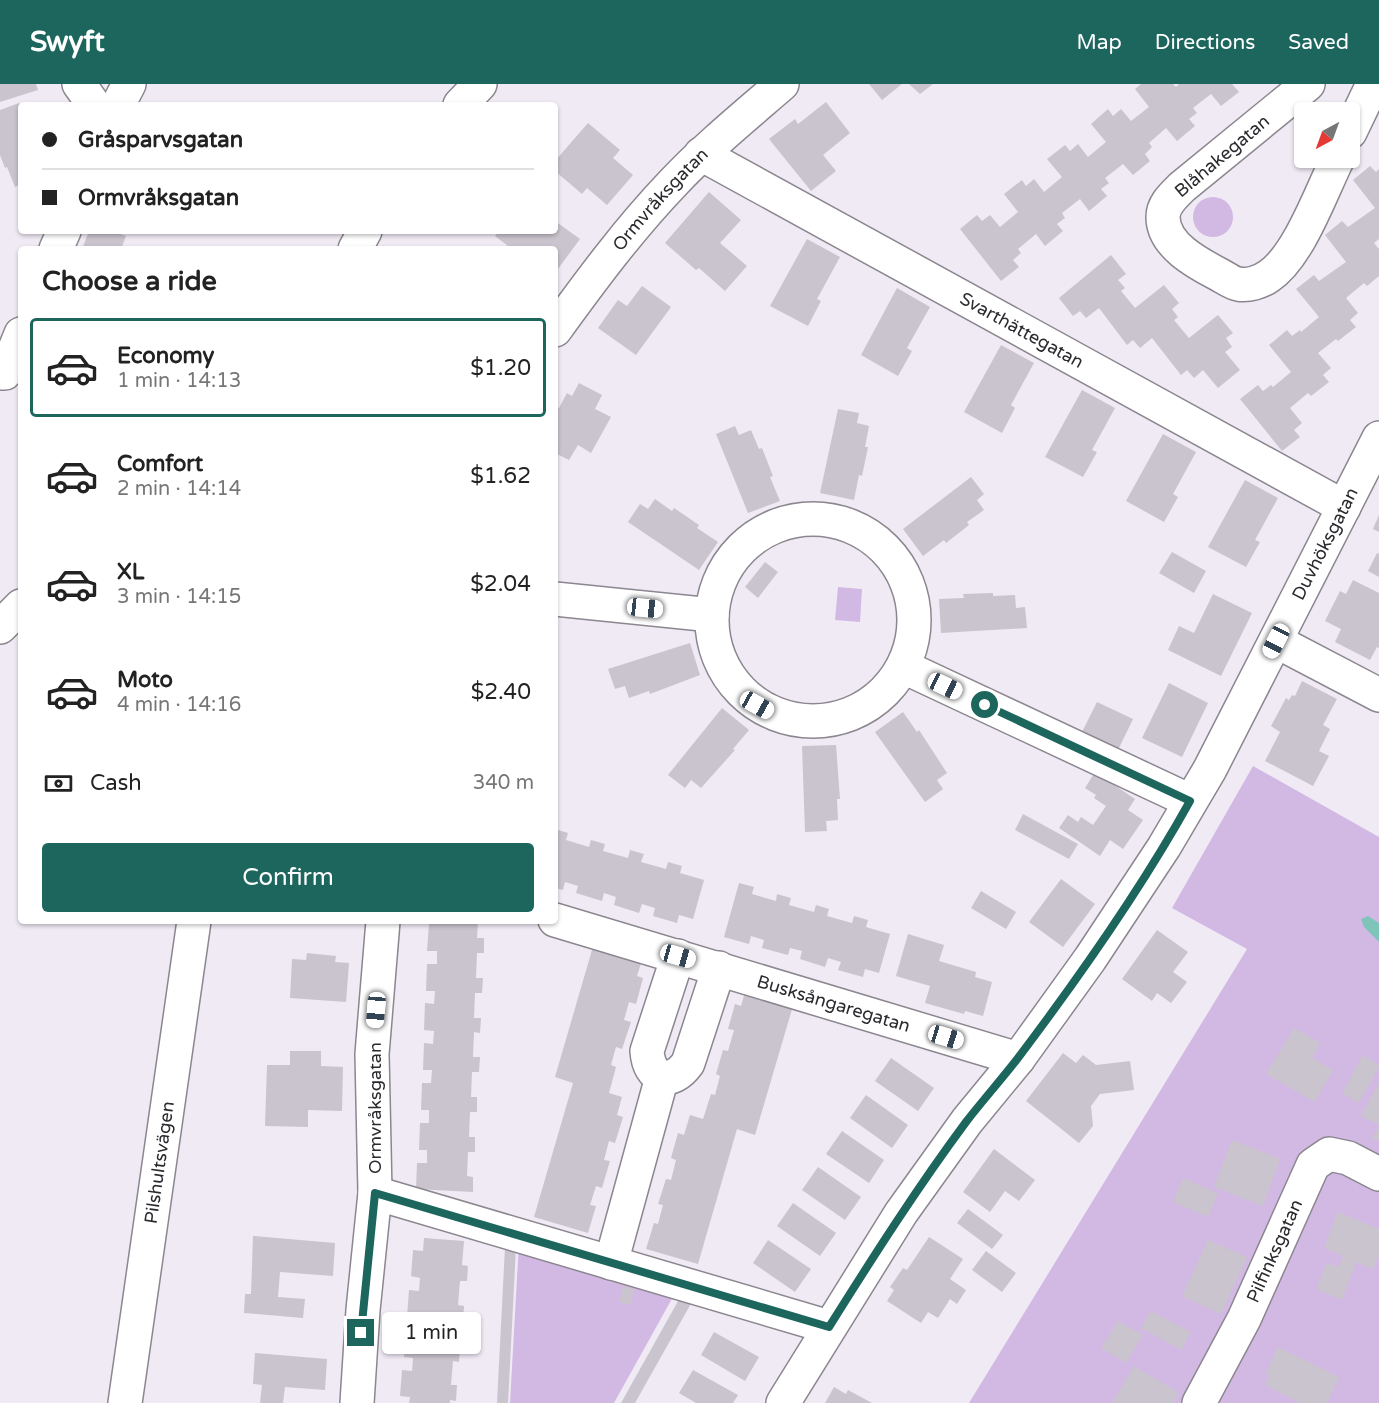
<!DOCTYPE html>
<html lang="en">
<head>
<meta charset="utf-8">
<style>
  :root { --surface:#fff; --page:#f2f2f2; --text:#222; --muted:#767676; --line:#e0e0e0; --accent:#1d665d }
  body { margin:0; font-family:"Varela Round",sans-serif; background:var(--page); color:var(--text); height:100vh; display:flex; flex-direction:column; font-size:22px; white-space:nowrap }
  * { box-sizing:border-box; margin:0 }
  p { font-size:20px; color:var(--muted) }
  .icon { flex:none; width:33px; height:33px; fill:none; stroke:currentColor; stroke-width:2; stroke-linecap:round; stroke-linejoin:round }
  .map { position:relative; flex:1; overflow:hidden }
  .drawer { position:absolute; left:18px; top:162px; width:540px; height:678px; display:flex; flex-direction:column; background:var(--surface); border-radius:6px; box-shadow:0 2px 4px #0004 }
  .drawer>* { flex:none }
  .banner { position:absolute; left:18px; top:18px; width:540px; height:132px; border-radius:6px; box-shadow:0 2px 4px #0004; display:grid; align-content:center; height:132px; padding:0 24px; background:var(--surface) }
  .needle { width:39px; rotate:221deg }
  .controls { position:absolute; left:1294px; top:18px; display:grid; gap:12px }
  .controls a { display:grid; place-items:center; width:66px; height:66px; border-radius:6px; background:var(--surface); box-shadow:0 2px 4px #0004; font-size:30px }
  .end { position:absolute; width:27px; height:27px; margin:-14px; border:8px solid #1d665d; background:#fff; box-shadow:0 0 0 3px #fff }
  .from { border-radius:50% }
  .bubble { position:absolute; height:42px; border-radius:6px; background:var(--surface); box-shadow:0 2px 4px #0004; font-size:20px; font-weight:600; line-height:42px; text-align:center }
  .car { position:absolute; width:18px; height:36px; margin:-18px -9px; border-radius:8px; box-shadow:0 0 4px 2px #0007; background:linear-gradient(#fff 24%,#345 0 40%,#fff 0 76%,#345 0 86%,#fff 0) }
  .banner b { display:flex; align-items:center; gap:21px; height:57px; font-size:22px }
  .banner b+b { border-top:2px solid var(--line) }
  .banner i { width:15px; height:15px; background:var(--text) }
  ul { padding:0; list-style:none }
  li { display:flex; align-items:center; gap:18px; height:99px; margin:0 12px 9px; padding:0 12px; border:3px solid transparent; border-radius:6px }
  li div { flex:1 }
  li b { display:block; font-size:22px }
  li em { font-style:normal; font-weight:600 }
  li.active { border-color:var(--accent) }
  li>.icon { width:54px; height:54px; stroke-width:1.5 }
  h2 { padding:0 24px; font-size:27px; line-height:72px }
  .pay { display:flex; align-items:center; gap:15px; height:66px; padding:0 24px; font-size:22px }
  .pay p { margin-inline-start:auto }
  .cta { display:flex; gap:12px; margin-top:auto; padding:12px 24px }
  .cta a { flex:1; height:69px; border-radius:6px; background:var(--accent); color:#fff; font-size:24px; font-weight:600; line-height:69px; text-align:center }
  header { display:flex; align-items:center; gap:36px; box-sizing:border-box; height:84px; padding:0 30px; background:var(--accent); color:#fff }
  header strong { font-size:28px }
  nav { display:flex; gap:33px; margin-inline-start:auto; font-size:21px }
  .map>svg:first-child { display:block }
  .green { fill:#d2b9e3 }
  .water { fill:#7fc4b9 }
  .building { fill:#cac4ce }
  .lines { fill:none; stroke-linecap:round; stroke-linejoin:round }
  .minor-casing { stroke:#8b868f; stroke-width:36 }
  .tertiary-casing { stroke:#8b868f; stroke-width:36 }
  .minor { stroke:#fff; stroke-width:33 }
  .tertiary { stroke:#fff; stroke-width:33 }
  .route { stroke:#1d665d; stroke-width:8 }
  .labels { text-anchor:middle; dominant-baseline:central; stroke-width:4.5; stroke-linejoin:round; paint-order:stroke }
  .street-label { font-size:18px; fill:#2c2a2e; stroke:#fff }
</style>
</head>
<body>
<header>
<strong>Swyft</strong>
<nav><a>Map</a><a>Directions</a><a>Saved</a></nav>
</header>
<div class="map">
<svg width="1379" height="1319" viewBox="0 0 1379 1319">
  <rect width="100%" height="100%" fill="#f0eaf5"/>
  <!-- green -->
  <g class="green">
    <circle cx="1213" cy="133" r="20"/>
    <polygon points="838,503 862,505 860,538 835,536"/>
    <polygon points="1253,682 1379,753 1379,1319 969,1319 1247,865 1172,824"/>
    <polygon points="519,1158 674,1211 614,1319 510,1319"/>
  </g>
  <!-- water -->
  <polygon class="water" points="1368,832 1379,839 1379,858 1364,843 1361,835"/>
  <!-- building -->
  <g class="building">
    <polygon points="0,0 36,0 38,6 0,18"/>
    <polygon points="869,0 902,0 882,16"/>
    <polygon points="909,0 933,0 920,10"/>
    <polygon points="1141,0 1173,0 1176,3 1179,0 1232,0 1239,8 1221,22 1211,10 1193,24 1197,29 1189,35 1195,42 1177,57 1166,44 1149,59 1152,63 1145,70 1150,77 1133,91 1123,80 1105,94 1109,99 1101,105 1107,112 1089,127 1080,115 1062,129 1065,134 1057,140 1063,147 1045,162 1036,150 1018,165 1021,169 1013,176 1019,183 1001,197 960,145 977,131 982,137 990,131 1000,143 1018,128 1004,110 1022,96 1026,102 1034,95 1044,108 1062,93 1047,75 1065,61 1070,67 1078,60 1088,73 1106,58 1091,40 1108,25 1113,32 1121,25 1131,37 1149,23 1135,5"/>
    <polygon points="826,18 850,49 823,71 836,87 811,107 769,55 795,35 798,40"/>
    <polygon points="19,19 21,23 21,100 15,103 7,83 5,84 0,71 0,26"/>
    <polygon points="588,39 620,66 613,74 633,91 607,121 587,104 582,110 555,87 555,77"/>
    <polygon points="1370,82 1376,88 1379,85 1379,155 1374,159 1379,165 1379,192 1367,202 1364,199 1346,214 1358,229 1350,236 1356,243 1338,257 1336,255 1318,269 1331,284 1323,291 1329,298 1311,312 1308,309 1290,324 1302,339 1294,346 1300,353 1282,367 1240,315 1258,301 1263,307 1271,301 1273,303 1291,288 1269,261 1287,246 1292,252 1300,246 1301,248 1319,233 1296,205 1314,191 1319,197 1346,178 1325,151 1342,137 1348,143 1375,124 1353,96"/>
    <polygon points="709,108 741,136 720,159 747,182 725,207 699,184 696,186 665,159"/>
    <polygon points="555,137 580,155 555,189 555,165 512,165 495,152 499,147 555,147"/>
    <polygon points="89,147 112,147 126,152 121,165 82,165"/>
    <polygon points="807,155 840,173 817,215 821,217 808,242 770,222"/>
    <polygon points="1111,171 1126,190 1118,196 1125,204 1121,207 1135,224 1164,201 1179,219 1172,225 1178,233 1174,236 1189,254 1218,231 1233,249 1226,254 1232,263 1225,268 1240,286 1218,304 1203,286 1194,294 1187,286 1181,291 1152,254 1140,264 1133,256 1127,261 1099,224 1086,234 1080,227 1073,232 1059,214"/>
    <polygon points="642,202 671,223 636,271 598,244 618,216 627,222"/>
    <polygon points="897,204 930,223 907,264 912,267 898,292 861,271"/>
    <polygon points="1001,261 1034,279 1011,321 1015,324 1002,349 964,328"/>
    <polygon points="579,299 602,311 595,325 611,333 591,369 578,361 569,376 555,369 555,322 559,324 567,309 572,312"/>
    <polygon points="1082,306 1115,324 1092,366 1097,368 1083,393 1045,373"/>
    <polygon points="838,325 859,329 857,339 869,342 865,363 868,363 862,392 859,391 854,416 820,409"/>
    <polygon points="735,342 739,351 751,346 759,365 762,364 773,392 770,393 780,417 748,429 716,350"/>
    <polygon points="1163,350 1196,368 1173,410 1178,413 1164,438 1126,417"/>
    <polygon points="971,393 984,410 977,416 984,426 967,438 969,441 946,459 944,456 923,472 903,445"/>
    <polygon points="1245,396 1278,414 1255,456 1260,458 1246,483 1208,463"/>
    <polygon points="655,415 672,427 674,424 699,441 697,444 718,458 699,486 628,438 640,420 648,425"/>
    <polygon points="1379,431 1379,448 1373,445"/>
    <polygon points="1172,468 1206,487 1194,509 1159,489"/>
    <polygon points="1377,469 1379,470 1379,493 1368,487"/>
    <polygon points="765,478 778,488 758,514 745,503"/>
    <polygon points="1353,496 1379,509 1379,564 1377,563 1370,576 1335,558 1341,545 1325,537 1340,507 1346,510"/>
    <polygon points="993,509 993,512 1015,511 1016,524 1025,523 1027,544 941,549 939,515 964,514 963,510"/>
    <polygon points="1213,510 1252,529 1221,592 1168,566 1179,542 1194,549"/>
    <polygon points="690,559 700,591 650,610 649,607 629,614 625,602 615,605 608,585"/>
    <polygon points="1302,597 1337,615 1323,641 1330,645 1319,667 1329,672 1313,702 1265,677 1280,648 1271,642 1286,614 1289,616 1292,611 1295,612"/>
    <polygon points="1169,599 1208,619 1182,673 1142,654"/>
    <polygon points="1097,618 1133,635 1118,666 1082,648"/>
    <polygon points="722,624 749,646 733,665 735,666 701,704 691,696 685,704 668,691"/>
    <polygon points="903,628 917,648 919,646 947,689 937,696 943,705 925,718 875,648"/>
    <polygon points="836,661 840,715 837,715 838,736 826,737 827,747 805,748 802,662"/>
    <polygon points="1095,688 1135,715 1128,726 1143,736 1123,765 1110,756 1100,772 1059,744 1068,731 1078,738 1081,733 1093,741 1106,722 1094,714 1096,711 1085,704"/>
    <polygon points="1023,730 1078,760 1069,775 1015,746"/>
    <polygon points="555,745 568,749 566,756 589,763 591,756 605,760 603,767 628,774 630,766 644,770 641,778 666,785 668,778 682,782 680,789 704,796 693,835 679,831 677,839 653,832 655,824 642,820 639,829 614,821 616,813 604,809 602,817 576,809 578,802 565,798 563,806 555,804"/>
    <polygon points="1061,795 1095,820 1063,863 1029,838"/>
    <polygon points="739,799 754,803 752,810 776,817 777,810 791,814 789,821 814,828 816,821 829,825 827,832 852,839 854,832 868,836 866,843 890,850 879,889 865,885 863,893 838,886 841,878 828,874 825,883 800,875 802,867 790,864 788,871 762,864 764,856 751,852 749,860 724,853"/>
    <polygon points="981,807 1016,828 1006,845 971,824"/>
    <polygon points="438,837 478,837 477,854 484,854 484,869 477,869 476,894 483,894 482,909 475,909 474,934 481,934 480,949 474,948 473,973 480,973 479,988 472,988 471,1013 477,1013 477,1028 470,1028 469,1053 475,1053 475,1068 468,1068 467,1092 473,1093 473,1108 416,1105 417,1079 427,1079 427,1066 419,1066 420,1039 429,1039 429,1026 421,1026 422,999 431,999 432,986 423,986 424,959 433,960 434,947 424,946 425,919 434,920 435,907 426,907 427,880 437,880 437,867 427,867 429,840 438,840"/>
    <polygon points="1157,846 1188,868 1173,888 1187,898 1171,919 1157,909 1152,917 1122,895"/>
    <polygon points="908,850 944,861 939,877 976,888 975,893 992,898 983,932 965,927 964,930 925,919 930,902 896,892"/>
    <polygon points="594,859 643,873 637,892 643,894 636,920 629,918 624,936 631,938 622,965 616,963 611,981 616,983 609,1009 622,1013 617,1031 623,1033 615,1059 609,1057 604,1076 610,1077 602,1104 596,1102 590,1121 596,1122 588,1149 534,1133 573,999 555,993"/>
    <polygon points="307,869 336,872 335,878 349,879 346,918 290,914 292,875 306,876"/>
    <polygon points="747,901 795,915 755,1051 737,1045 698,1180 646,1165 654,1139 658,1140 663,1121 658,1120 666,1095 671,1096 676,1076 671,1074 678,1049 684,1051 690,1031 703,1035 711,1010 715,1011 720,992 716,990 723,966 728,967 734,946 728,945 735,920 741,922"/>
    <polygon points="1294,944 1320,959 1312,974 1333,986 1315,1018 1266,990"/>
    <polygon points="290,967 321,967 321,982 343,983 342,1027 308,1026 308,1043 265,1042 267,981 290,981"/>
    <polygon points="1063,969 1076,979 1083,971 1096,981 1130,977 1134,1006 1100,1010 1091,1022 1093,1042 1079,1059 1026,1017"/>
    <polygon points="1363,971 1379,981 1379,983 1359,1019 1342,1009"/>
    <polygon points="891,974 934,1004 918,1027 875,997"/>
    <polygon points="1379,999 1379,1041 1361,1032"/>
    <polygon points="866,1011 908,1041 892,1064 850,1034"/>
    <polygon points="1379,1042 1379,1057 1372,1054"/>
    <polygon points="842,1047 884,1076 869,1099 826,1070"/>
    <polygon points="1232,1056 1280,1075 1263,1122 1214,1103"/>
    <polygon points="994,1065 1035,1096 1019,1117 1005,1107 990,1128 963,1108"/>
    <polygon points="818,1083 861,1113 845,1136 802,1106"/>
    <polygon points="1183,1094 1218,1109 1208,1133 1173,1118"/>
    <polygon points="793,1119 836,1149 820,1172 777,1142"/>
    <polygon points="968,1125 1003,1151 992,1165 957,1139"/>
    <polygon points="1338,1128 1379,1145 1379,1171 1373,1185 1356,1178 1342,1216 1316,1205 1327,1179 1339,1183 1343,1172 1324,1164"/>
    <polygon points="253,1152 335,1159 333,1192 280,1188 278,1213 305,1215 303,1234 244,1229 245,1210 251,1210"/>
    <polygon points="929,1153 963,1175 950,1195 966,1206 957,1220 950,1215 938,1234 928,1228 921,1239 887,1217 894,1206 890,1203 903,1184 907,1186"/>
    <polygon points="424,1154 464,1157 462,1181 468,1182 467,1197 460,1197 458,1221 464,1222 463,1237 456,1237 454,1261 460,1262 459,1278 453,1277 451,1301 457,1301 456,1317 450,1316 450,1319 409,1319 410,1313 400,1312 402,1286 412,1287 413,1274 404,1273 406,1246 415,1247 416,1234 407,1233 409,1206 419,1207 420,1194 411,1192 413,1166 423,1167"/>
    <polygon points="768,1156 811,1185 795,1208 753,1179"/>
    <polygon points="1208,1156 1247,1173 1221,1230 1182,1212"/>
    <polygon points="505,1163 516,1163 508,1319 497,1319"/>
    <polygon points="986,1167 1016,1189 1002,1208 972,1186"/>
    <polygon points="623,1202 634,1205 630,1221 619,1218"/>
    <polygon points="682,1210 693,1216 635,1319 621,1319"/>
    <polygon points="1151,1227 1191,1248 1181,1266 1141,1244"/>
    <polygon points="1118,1237 1143,1251 1126,1279 1101,1264"/>
    <polygon points="714,1248 759,1273 745,1297 701,1271"/>
    <polygon points="1278,1263 1339,1293 1327,1319 1300,1319 1265,1301 1270,1291 1266,1289"/>
    <polygon points="255,1269 327,1275 325,1306 285,1303 283,1319 260,1319 262,1301 253,1300"/>
    <polygon points="1134,1282 1179,1309 1173,1319 1112,1319"/>
    <polygon points="693,1286 738,1311 733,1319 696,1319 679,1309"/>
    <polygon points="834,1303 846,1310 848,1306 872,1319 825,1319"/>
  </g>
  <g class="lines">
    <!-- minor casing -->
    <g class="minor-casing">
      <g id="minor">
        <polyline points="79,0 94,21"/>
        <path d="M1308,0L1182,103C1174,111 1163,120 1163,133C1163,161 1197,179 1218,190C1224,193 1232,199 1238,200C1248,202 1261,198 1269,192C1299,172 1322,106 1338,74"/>
        <polyline points="118,21 129,0"/>
        <polyline points="1350,48 1373,0"/>
        <path id="s1" d="M701,70L1344,423"/>
        <polyline points="56,165 64,147"/>
        <path id="s2" d="M555,246C592,195 629,145 673,99C707,63 745,32 782,0"/>
        <polyline points="0,289 5,289 21,250"/>
        <circle cx="813" cy="536" r="101"/>
        <polyline points="555,515 712,531"/>
        <polyline points="0,543 21,522"/>
        <polyline points="1276,557 1379,611"/>
        <polyline points="904,583 1190,717"/>
        <path id="s3" d="M555,836L1018,975"/>
        <path d="M678,872L647,967C649,996 671,1003 688,979L719,884"/>
        <polyline points="375,1109 829,1243"/>
        <polyline points="611,1179 662,993"/>
        <polyline points="357,1319 363,1226 375,1109 372,970 383,837"/>
        <path id="s4" d="M783,1319L901,1129L967,1037L1018,975L1090,875L1164,763L1210,685L1379,354"/>
        <path id="s5" d="M1199,1319L1244,1235L1313,1081L1329,1070L1348,1074L1379,1090"/>
      </g>
    </g>
    <!-- tertiary casing -->
    <g class="tertiary-casing">
      <g id="tertiary">
        <polyline points="460,21 480,0"/>
        <polyline points="355,165 365,147"/>
        <path id="s6" d="M125,1319L194,837"/>
      </g>
    </g>
    <!-- minor -->
    <use href="#minor" class="minor"/>
    <!-- tertiary -->
    <use href="#tertiary" class="tertiary"/>
  </g>
  <g class="lines">
    <!-- route -->
    <path class="route" d="M361,1249L375,1109L829,1243C873,1173 917,1104 966,1038C983,1016 1001,996 1018,974C1080,892 1140,807 1190,717L985,621"/>
  </g>
  <g class="labels">
    <!-- street labels -->
    <g class="street-label">
      <text transform="translate(1222 72) rotate(-40)">Blåhakegatan</text>
      <text stroke="none"><textPath href="#s2" startOffset="168">Ormvråksgatan</textPath></text>
      <text stroke="none"><textPath href="#s1" startOffset="366">Svarthättegatan</textPath></text>
      <text stroke="none"><textPath href="#s4" startOffset="1018">Duvhöksgatan</textPath></text>
      <text stroke="none"><textPath href="#s3" startOffset="291">Busksångaregatan</textPath></text>
      <text transform="translate(375 1024) rotate(-90)">Ormvråksgatan</text>
      <text stroke="none"><textPath href="#s6" startOffset="243">Pilshultsvägen</textPath></text>
      <text stroke="none"><textPath href="#s5" startOffset="170">Pilfinksgatan</textPath></text>
    </g>
  </g>
</svg>
<div class="controls">
<a><svg class="needle" viewBox="-14 -14 28 28"><path d="M0-13l5 13h-10z" fill="#e53935"/><path d="M0 13l5-13h-10z" fill="#767676"/></svg></a>
</div>
<i class="end from" style="left:985px;top:621px"></i>
<i class="end" style="left:361px;top:1249px"></i>
<div class="bubble" style="left:382px;top:1228px;width:99px">1 min</div>
<i class="car" style="left:645px;top:524px;rotate:96deg"></i>
<i class="car" style="left:1276px;top:557px;rotate:207deg"></i>
<i class="car" style="left:945px;top:602px;rotate:115deg"></i>
<i class="car" style="left:757px;top:621px;rotate:119deg"></i>
<i class="car" style="left:678px;top:872px;rotate:106deg"></i>
<i class="car" style="left:376px;top:926px;rotate:185deg"></i>
<i class="car" style="left:946px;top:953px;rotate:107deg"></i>
<div class="banner">
<b><i class="from"></i>Gråsparvsgatan</b>
<b><i></i>Ormvråksgatan</b>
</div>
<section class="drawer">
<h2>Choose a ride</h2>
<ul>
<li class="active"><svg class="icon" aria-label="car" viewBox="0 0 24 24"><path d="M5 17H2v-5l4-1 3-4h7l3 4 3 1v5h-3M9 17h6M6 11h13"/><circle cx="7" cy="17" r="2"/><circle cx="17" cy="17" r="2"/></svg><div><b>Economy</b><p>1 min · 14:13</p></div><em>$1.20</em></li>
<li><svg class="icon" aria-label="car" viewBox="0 0 24 24"><path d="M5 17H2v-5l4-1 3-4h7l3 4 3 1v5h-3M9 17h6M6 11h13"/><circle cx="7" cy="17" r="2"/><circle cx="17" cy="17" r="2"/></svg><div><b>Comfort</b><p>2 min · 14:14</p></div><em>$1.62</em></li>
<li><svg class="icon" aria-label="car" viewBox="0 0 24 24"><path d="M5 17H2v-5l4-1 3-4h7l3 4 3 1v5h-3M9 17h6M6 11h13"/><circle cx="7" cy="17" r="2"/><circle cx="17" cy="17" r="2"/></svg><div><b>XL</b><p>3 min · 14:15</p></div><em>$2.04</em></li>
<li><svg class="icon" aria-label="car" viewBox="0 0 24 24"><path d="M5 17H2v-5l4-1 3-4h7l3 4 3 1v5h-3M9 17h6M6 11h13"/><circle cx="7" cy="17" r="2"/><circle cx="17" cy="17" r="2"/></svg><div><b>Moto</b><p>4 min · 14:16</p></div><em>$2.40</em></li>
</ul>
<div class="pay"><svg class="icon" aria-label="cash" viewBox="0 0 24 24"><path d="M3 7h18v10H3z"/><circle cx="12" cy="12" r="2"/></svg>Cash<p>340 m</p></div>
<div class="cta"><a>Confirm</a></div>
</section>
</div>
</body>
</html>
